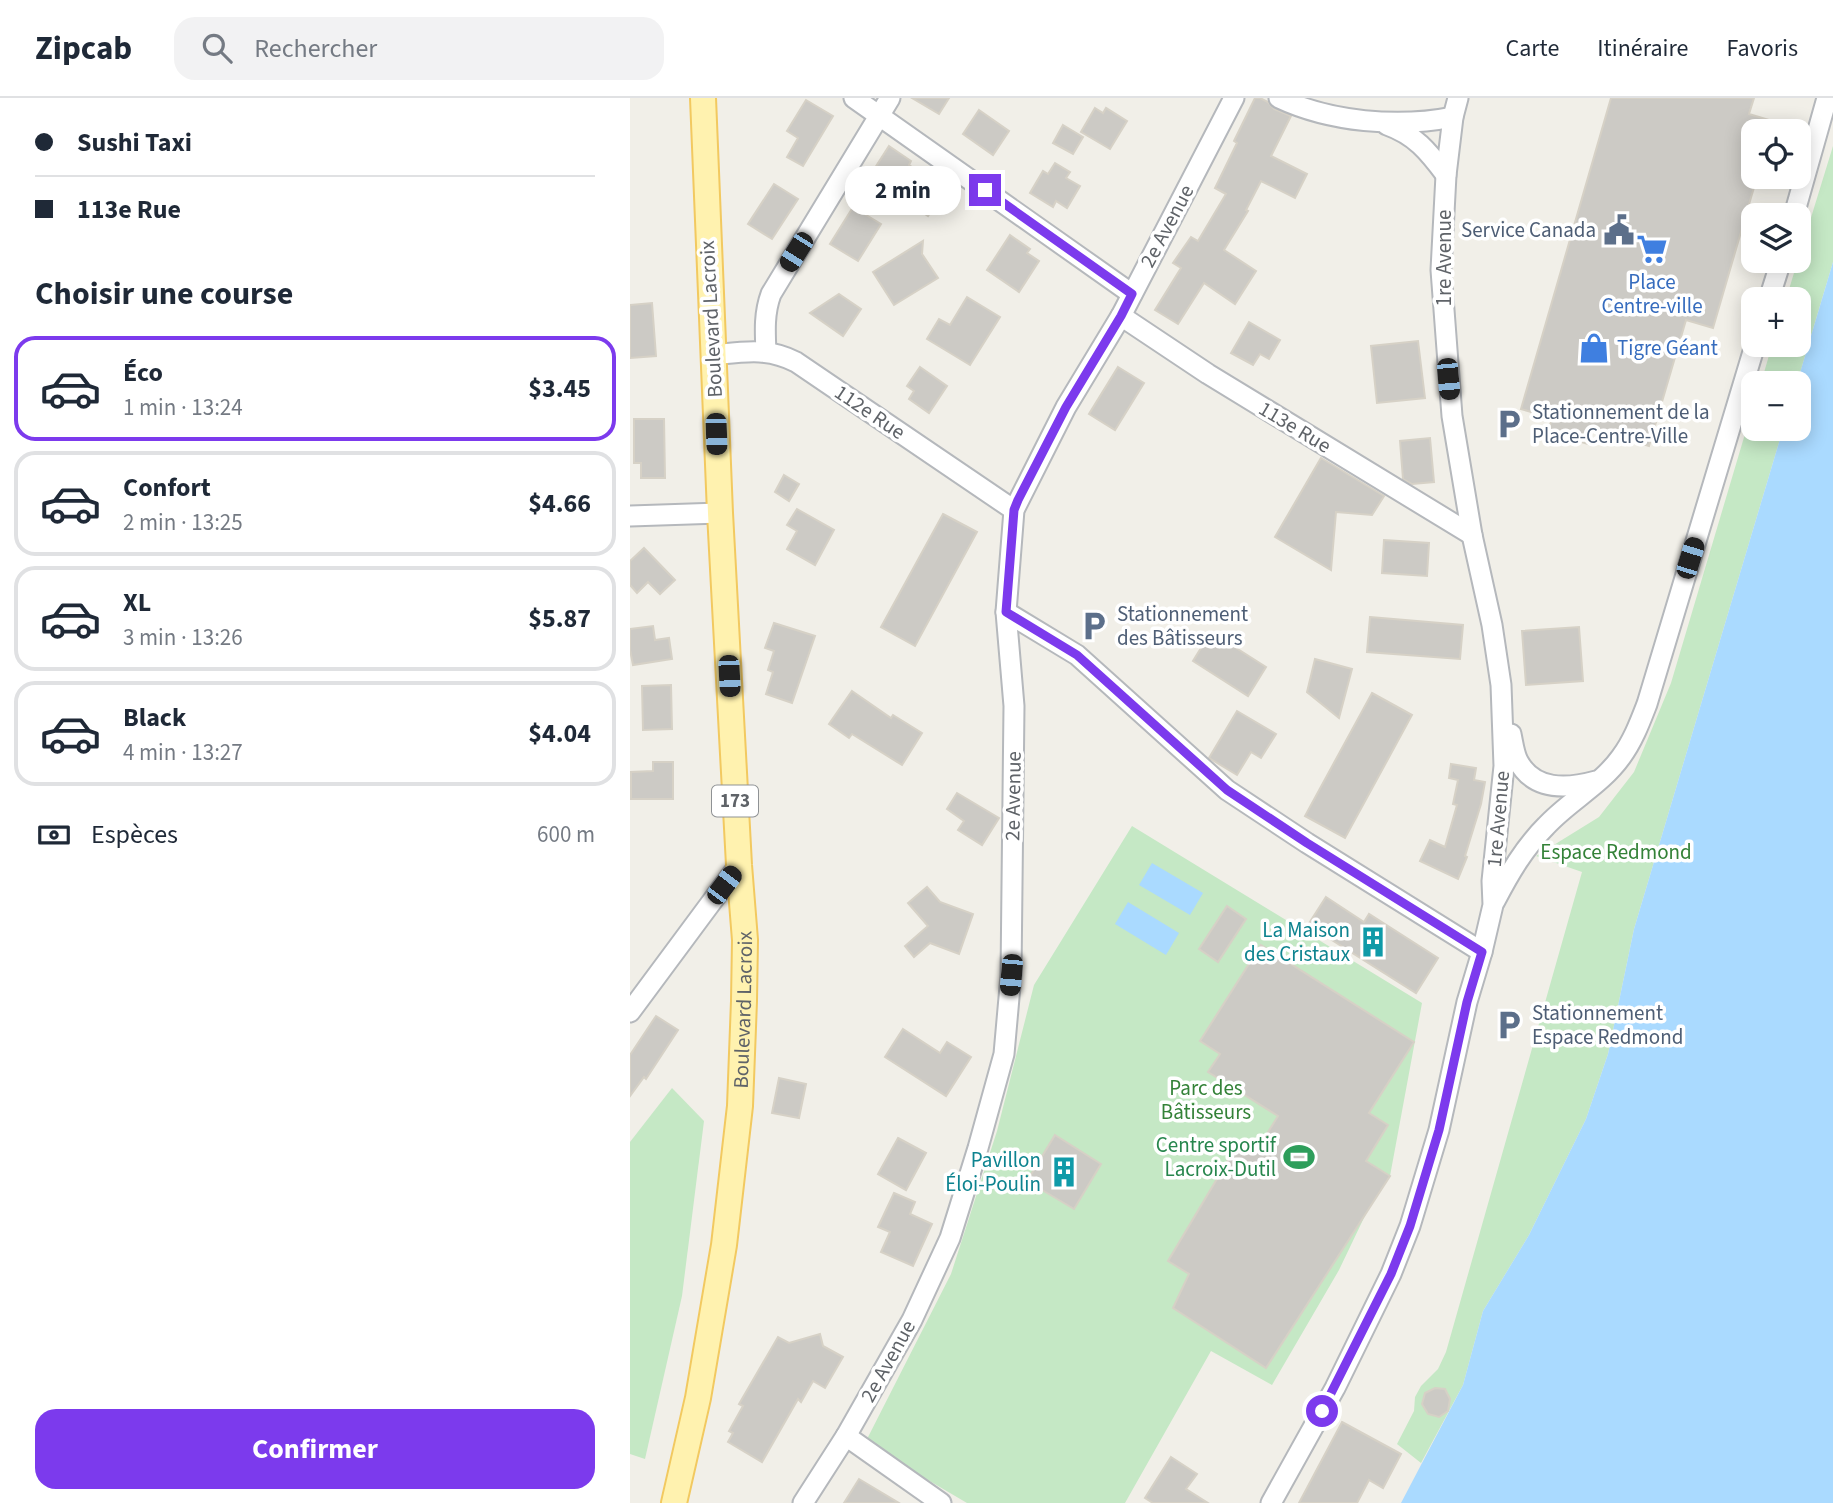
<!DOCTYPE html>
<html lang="fr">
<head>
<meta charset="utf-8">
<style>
  :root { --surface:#fff; --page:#f2f2f3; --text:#1f2937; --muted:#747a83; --line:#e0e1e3; --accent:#7c3aed }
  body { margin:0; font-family:"Source Sans 3",sans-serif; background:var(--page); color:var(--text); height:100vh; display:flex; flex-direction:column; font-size:26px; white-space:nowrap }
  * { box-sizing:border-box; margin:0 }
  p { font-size:23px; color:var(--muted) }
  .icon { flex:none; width:38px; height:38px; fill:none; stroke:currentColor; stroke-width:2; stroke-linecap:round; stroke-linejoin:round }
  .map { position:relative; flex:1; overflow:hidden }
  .sheet { display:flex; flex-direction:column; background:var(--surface); width:630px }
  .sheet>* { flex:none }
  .banner { display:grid; align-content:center; height:154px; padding:0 35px; background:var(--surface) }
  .tools { position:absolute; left:1111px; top:21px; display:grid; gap:14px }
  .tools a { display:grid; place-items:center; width:70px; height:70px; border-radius:14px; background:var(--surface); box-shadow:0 4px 18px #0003; font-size:35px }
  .end { position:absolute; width:32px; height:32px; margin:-16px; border:9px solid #7c3aed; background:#fff; box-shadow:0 0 0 4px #fff }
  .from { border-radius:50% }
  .bubble { position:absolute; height:49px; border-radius:21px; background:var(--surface); box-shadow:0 4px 18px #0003; font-size:23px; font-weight:700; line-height:49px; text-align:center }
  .car { position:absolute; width:21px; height:42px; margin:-21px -10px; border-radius:9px; box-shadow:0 0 5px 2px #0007; background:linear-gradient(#222 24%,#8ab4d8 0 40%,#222 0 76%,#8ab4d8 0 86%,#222 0) }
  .banner b { display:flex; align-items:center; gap:24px; height:66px; font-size:26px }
  .banner b+b { border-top:2px solid var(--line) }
  .banner i { width:18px; height:18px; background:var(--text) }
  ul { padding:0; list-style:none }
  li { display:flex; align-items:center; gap:21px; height:105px; margin:0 14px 10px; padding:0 21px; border:4px solid var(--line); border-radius:21px }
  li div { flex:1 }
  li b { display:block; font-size:26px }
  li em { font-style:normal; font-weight:700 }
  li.current { border-color:var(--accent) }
  li>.icon { width:63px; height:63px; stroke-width:1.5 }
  h2 { padding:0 35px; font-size:32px; line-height:84px }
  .pay { display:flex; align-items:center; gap:18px; height:77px; padding:0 35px; font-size:26px }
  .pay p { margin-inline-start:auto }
  .cta { display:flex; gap:14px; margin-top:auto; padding:14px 35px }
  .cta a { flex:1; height:80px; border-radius:21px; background:var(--accent); color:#fff; font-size:28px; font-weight:700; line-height:80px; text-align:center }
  header { display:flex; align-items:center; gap:42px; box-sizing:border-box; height:98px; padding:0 35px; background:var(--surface); border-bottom:2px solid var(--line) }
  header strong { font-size:33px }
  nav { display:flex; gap:38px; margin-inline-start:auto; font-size:24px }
  .search { width:490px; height:63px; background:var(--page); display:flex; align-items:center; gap:18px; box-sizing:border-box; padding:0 24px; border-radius:21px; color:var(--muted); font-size:26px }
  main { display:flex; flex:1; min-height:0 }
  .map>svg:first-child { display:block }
  .green { fill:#c5e8c5 }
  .water { fill:#aadaff }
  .building { fill:#cccac5; stroke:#d6d1c6; stroke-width:2 }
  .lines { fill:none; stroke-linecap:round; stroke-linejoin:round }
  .minor-casing { stroke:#b5b8bc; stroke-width:23 }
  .major-casing { stroke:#f2c960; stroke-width:28 }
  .minor { stroke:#fff; stroke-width:19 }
  .major { stroke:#fff2af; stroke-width:24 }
  .route { stroke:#7c3aed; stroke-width:9 }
  .labels { text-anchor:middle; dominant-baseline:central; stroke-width:7; stroke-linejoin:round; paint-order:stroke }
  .shield { fill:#fff; stroke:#8f9295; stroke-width:2 }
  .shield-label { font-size:19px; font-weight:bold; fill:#5f6368 }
  .street-label { font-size:21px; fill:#5f6368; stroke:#fff }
  .service-label { font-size:21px; fill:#4e5e75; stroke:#fff; text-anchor:start }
  .shop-label { font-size:21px; fill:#366cbe; stroke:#fff }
  .park-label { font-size:21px; fill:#348238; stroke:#fff }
  .culture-label { font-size:21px; fill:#0d838f; stroke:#fff; text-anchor:end }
  .leisure-label { font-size:21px; fill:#27864d; stroke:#fff; text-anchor:end }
</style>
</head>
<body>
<header>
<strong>Zipcab</strong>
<div class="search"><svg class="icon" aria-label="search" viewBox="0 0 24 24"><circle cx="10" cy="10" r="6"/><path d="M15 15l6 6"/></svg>Rechercher</div>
<nav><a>Carte</a><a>Itinéraire</a><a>Favoris</a></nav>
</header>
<main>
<section class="sheet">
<div class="banner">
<b><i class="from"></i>Sushi Taxi</b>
<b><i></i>113e Rue</b>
</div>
<h2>Choisir une course</h2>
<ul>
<li class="current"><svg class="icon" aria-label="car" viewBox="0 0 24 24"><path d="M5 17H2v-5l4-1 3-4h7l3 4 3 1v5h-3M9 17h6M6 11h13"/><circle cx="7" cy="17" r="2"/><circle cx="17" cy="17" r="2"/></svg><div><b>Éco</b><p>1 min · 13:24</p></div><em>$3.45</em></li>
<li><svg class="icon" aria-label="car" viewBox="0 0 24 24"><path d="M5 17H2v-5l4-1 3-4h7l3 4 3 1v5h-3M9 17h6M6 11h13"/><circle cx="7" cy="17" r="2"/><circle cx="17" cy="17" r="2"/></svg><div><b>Confort</b><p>2 min · 13:25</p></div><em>$4.66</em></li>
<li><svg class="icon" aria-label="car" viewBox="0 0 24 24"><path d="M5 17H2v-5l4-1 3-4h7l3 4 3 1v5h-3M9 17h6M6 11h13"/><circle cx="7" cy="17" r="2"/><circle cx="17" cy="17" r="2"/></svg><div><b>XL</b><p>3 min · 13:26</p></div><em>$5.87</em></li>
<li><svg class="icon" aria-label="car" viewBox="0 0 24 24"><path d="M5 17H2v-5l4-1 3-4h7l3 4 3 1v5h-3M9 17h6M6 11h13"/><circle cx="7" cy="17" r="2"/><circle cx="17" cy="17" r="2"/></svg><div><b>Black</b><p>4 min · 13:27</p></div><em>$4.04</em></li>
</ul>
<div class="pay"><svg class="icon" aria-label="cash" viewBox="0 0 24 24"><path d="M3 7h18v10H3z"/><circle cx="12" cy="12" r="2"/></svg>Espèces<p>600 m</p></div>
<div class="cta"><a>Confirmer</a></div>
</section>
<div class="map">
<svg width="1203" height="1405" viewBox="0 0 1203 1405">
  <rect width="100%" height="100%" fill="#f1efe8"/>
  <!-- green -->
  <g class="green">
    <polygon points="1203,48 1203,164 1167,285 1131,285 1142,247 1169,247 1169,201 1156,201"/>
    <polygon points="1123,309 1124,331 1153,331 1004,831 978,956 956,1021 899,1137 853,1213 833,1287 791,1365 767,1346 784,1313 785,1299 791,1288 808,1271 816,1254 952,774 906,758 969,719 1004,674 1041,585"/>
    <polygon points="502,728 792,905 760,1078 743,1101 709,1172 642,1287 581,1253 495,1405 337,1405 235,1345 321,1176 367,1033 404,887"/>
    <polygon points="42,990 74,1023 52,1198 15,1361 0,1356 0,1044"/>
  </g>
  <!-- water -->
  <g class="water">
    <polygon points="1203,164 1203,1405 771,1405 833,1287 853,1213 899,1137 956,1021 978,956 1004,831 1153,331 1169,331 1169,285 1167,285"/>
    <polygon points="522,765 573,795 560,817 509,787"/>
    <polygon points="498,804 549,835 536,857 485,826"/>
  </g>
  <!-- building -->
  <g class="building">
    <polygon points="282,0 319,0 309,16"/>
    <polygon points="625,0 630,0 638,4 644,11 661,18 641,58 677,76 665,100 631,83 616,112 618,113 594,152 626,173 605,206 574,185 548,226 525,212 551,170 543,165 561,139 568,143 596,96 585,90 607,45 604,43"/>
    <polygon points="981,0 1124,0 1119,16 1166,30 1165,33 1124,33 1124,79 1127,79 1083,230 1056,222 1019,348 962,331 958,346 918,334 922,320 891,311"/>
    <polygon points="176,2 203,18 173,68 157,59 168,40 157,33"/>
    <polygon points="465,10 473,15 476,10 497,23 480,51 451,34"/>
    <polygon points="349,12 379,33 363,57 333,36"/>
    <polygon points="433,27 453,39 443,56 423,45"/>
    <polygon points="259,48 281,63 279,67 315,91 298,118 246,82 249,77 243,73"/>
    <polygon points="425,65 440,74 436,80 450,88 437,110 426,103 423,109 400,95 413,73 418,76"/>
    <polygon points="144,86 168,101 142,141 118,126"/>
    <polygon points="223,109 251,126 228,163 200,146"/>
    <polygon points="380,137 400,151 397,155 409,163 389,194 357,172"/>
    <polygon points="293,143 292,156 308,180 264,207 243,174"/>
    <polygon points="209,196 231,211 213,238 180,215"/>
    <polygon points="337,199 370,219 340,267 297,241 309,221 320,227"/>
    <polygon points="22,205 26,258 0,260 0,207"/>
    <polygon points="619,224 650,242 639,261 630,256 623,267 601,255"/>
    <polygon points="788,243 795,300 747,305 741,248"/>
    <polygon points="290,269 317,288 299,315 279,301 284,293 277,288"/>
    <polygon points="488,269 514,285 485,332 459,316"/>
    <polygon points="4,321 34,321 35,380 11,380 11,365 4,365"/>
    <polygon points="800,340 804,384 782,386 773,381 770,343"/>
    <polygon points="691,360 754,398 742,417 706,414 701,472 645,439"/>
    <polygon points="154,377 169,386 159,403 145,394"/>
    <polygon points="167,411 204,432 185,467 157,451 167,433 157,427"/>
    <polygon points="313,416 347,434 285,548 251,529"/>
    <polygon points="754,442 799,445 797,478 752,475"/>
    <polygon points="14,450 45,482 30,496 18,484 7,495 0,487 0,463"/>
    <polygon points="740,519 833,527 830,561 737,554"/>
    <polygon points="144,525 185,538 162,605 136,596 143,574 138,572 144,553 135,550"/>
    <polygon points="23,528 25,542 39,540 42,561 3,567 0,552 0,531"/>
    <polygon points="949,529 953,583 896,587 892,533"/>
    <polygon points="581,534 636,569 618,598 563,563"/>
    <polygon points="685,561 722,571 709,620 677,594"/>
    <polygon points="41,587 42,631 13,632 12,588"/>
    <polygon points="222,593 261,620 263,617 292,635 272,667 222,636 219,640 199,626"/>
    <polygon points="742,595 782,617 715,740 675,718"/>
    <polygon points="607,613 646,636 631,660 621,654 607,677 579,660"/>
    <polygon points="23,664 43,664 43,701 1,701 1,674 23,673"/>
    <polygon points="821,666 846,670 844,682 855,684 851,706 835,758 837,759 828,781 790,763 800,742 815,749 827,707 823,706 828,682 819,680"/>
    <polygon points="327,695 369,720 352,747 328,732 334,723 317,711"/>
    <polygon points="297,789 310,804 343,816 329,856 300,845 284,859 275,848 298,828 278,805"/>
    <polygon points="696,799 734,824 739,816 808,860 786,895 678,827"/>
    <polygon points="597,808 616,821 588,864 569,851"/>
    <polygon points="631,847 784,944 739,1015 758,1027 736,1063 760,1078 636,1270 543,1210 559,1176 538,1163 609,1044 625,1055 648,1018 578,974 590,956 570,943"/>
    <polygon points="26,918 48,932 16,981 14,979 0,998 0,957"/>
    <polygon points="273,931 310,955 317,944 341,959 316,998 255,959"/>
    <polygon points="149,980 176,986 169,1020 142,1015"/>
    <polygon points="425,1037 471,1066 444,1111 397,1083"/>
    <polygon points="268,1040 296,1055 276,1092 248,1076"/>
    <polygon points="264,1095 285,1104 280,1116 302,1126 283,1168 251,1154 260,1134 248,1129"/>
    <polygon points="190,1236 193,1248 213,1259 195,1290 183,1283 171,1304 168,1301 132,1364 98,1344 103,1335 99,1333 113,1308 109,1306 148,1239 159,1245"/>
    <polygon points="805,1290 815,1291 820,1301 818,1313 809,1319 798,1316 792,1306 795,1295"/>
    <polygon points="712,1324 771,1356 753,1390 739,1382 727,1405 669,1405"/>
    <polygon points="541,1359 567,1376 556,1391 578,1405 523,1405 515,1400"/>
    <polygon points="229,1381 269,1405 214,1405"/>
  </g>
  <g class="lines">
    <!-- minor casing -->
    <g class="minor-casing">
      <g id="minor">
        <polyline points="224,0 502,196"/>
        <path d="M649,0C700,24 768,30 823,19"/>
        <path d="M757,27C785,37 798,53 816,77"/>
        <polyline points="1164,117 1197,0"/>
        <polyline points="1139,201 1151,163"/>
        <polyline points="491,218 578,276 842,437"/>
        <path d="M136,254C135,233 134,215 141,196L260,0"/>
        <path d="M83,257C113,254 137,249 166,264L384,412"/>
        <polyline points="0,418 90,415"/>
        <polyline points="376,514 447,557 597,692 677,745 852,854"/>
        <path d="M881,636C883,645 884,655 888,663C904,693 937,691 966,683"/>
        <path d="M865,803C879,776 894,750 916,728C939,703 971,687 991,659C1003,643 1010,624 1017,606L1125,247"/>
        <polyline points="0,914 109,767"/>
        <polyline points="216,1338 311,1405"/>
        <polyline points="173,1405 216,1338 282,1222 320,1140 348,1050 374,956 381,877 384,608 376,514 384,412 436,309 491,218 604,0"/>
        <polyline points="641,1405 705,1290 761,1176 780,1128 809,1032 837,904 852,854 863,807 862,783 874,668 871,587 862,527 842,437 822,318 811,172 816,77 823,19 828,0"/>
      </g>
    </g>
    <!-- major casing -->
    <g class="major-casing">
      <g id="major">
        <path id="s1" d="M44,1405L68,1300L94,1147L110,1008L114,903L115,842L109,767L90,415L73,0"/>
      </g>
    </g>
    <!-- minor -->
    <use href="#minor" class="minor"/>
    <!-- major -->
    <use href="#major" class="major"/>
  </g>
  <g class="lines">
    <!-- route -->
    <polyline class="route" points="355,92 502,196 491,218 436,309 388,402 384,412 376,514 447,557 597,692 677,745 852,854 837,904 809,1032 780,1128 761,1176 692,1313"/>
  </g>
  <!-- icons -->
  <defs>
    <g id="civic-bare" transform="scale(2.415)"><path d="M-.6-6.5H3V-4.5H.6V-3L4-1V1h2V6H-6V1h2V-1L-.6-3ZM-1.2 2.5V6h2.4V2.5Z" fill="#5c6f8a" stroke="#fff" stroke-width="2.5" paint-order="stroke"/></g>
    <g id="supermarket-bare" transform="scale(2.415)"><path d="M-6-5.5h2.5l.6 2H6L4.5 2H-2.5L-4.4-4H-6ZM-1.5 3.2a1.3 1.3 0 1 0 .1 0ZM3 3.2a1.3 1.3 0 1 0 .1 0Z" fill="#3f7fe0" stroke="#fff" stroke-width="2.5" paint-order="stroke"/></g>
    <g id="shop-bare" transform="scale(2.415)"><path d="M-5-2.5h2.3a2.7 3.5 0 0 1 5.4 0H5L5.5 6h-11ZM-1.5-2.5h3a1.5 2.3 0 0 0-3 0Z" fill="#3f7fe0" stroke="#fff" stroke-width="2.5" paint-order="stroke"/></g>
    <g id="parking-bare" transform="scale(2.415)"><path d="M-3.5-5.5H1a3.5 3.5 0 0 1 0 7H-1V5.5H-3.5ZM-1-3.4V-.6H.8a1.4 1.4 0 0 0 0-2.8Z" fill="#5c6f8a" stroke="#fff" stroke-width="2.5" paint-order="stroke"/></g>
    <g id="building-bare" transform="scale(2.415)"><path d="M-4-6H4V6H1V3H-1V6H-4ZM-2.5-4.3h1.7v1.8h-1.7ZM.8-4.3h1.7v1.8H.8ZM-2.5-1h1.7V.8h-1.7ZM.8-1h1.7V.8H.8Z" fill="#0f9aa8" stroke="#fff" stroke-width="2.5" paint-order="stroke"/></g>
    <g id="stadium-bare" transform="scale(2.415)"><path d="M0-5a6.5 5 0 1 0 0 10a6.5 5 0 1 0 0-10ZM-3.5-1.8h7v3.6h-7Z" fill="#2e9e5b" stroke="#fff" stroke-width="2.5" paint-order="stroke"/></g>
  </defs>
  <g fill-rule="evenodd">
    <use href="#civic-bare" x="989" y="132"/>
    <use href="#supermarket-bare" x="1022" y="151"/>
    <use href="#shop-bare" x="964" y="250"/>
    <use href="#parking-bare" x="879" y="326"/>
    <use href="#parking-bare" x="464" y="528"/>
    <use href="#building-bare" x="743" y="844"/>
    <use href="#parking-bare" x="879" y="927"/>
    <use href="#stadium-bare" x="669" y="1059"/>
    <use href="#building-bare" x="434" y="1074"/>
  </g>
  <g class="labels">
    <!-- shield labels -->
    <rect class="shield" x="82" y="687.5" width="46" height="31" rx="5"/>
    <g class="shield-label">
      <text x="105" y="703">173</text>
    </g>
    <!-- street labels -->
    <g class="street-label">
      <text transform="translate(537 128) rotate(-62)">2e Avenue</text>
      <text transform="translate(814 160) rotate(-90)">1re Avenue</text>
      <text transform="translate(81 221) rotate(-93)">Boulevard Lacroix</text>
      <text transform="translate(240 314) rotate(34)">112e Rue</text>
      <text transform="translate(665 329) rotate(31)">113e Rue</text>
      <text transform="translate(383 698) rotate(-89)">2e Avenue</text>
      <text transform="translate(868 721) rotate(-85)">1re Avenue</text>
      <text stroke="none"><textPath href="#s1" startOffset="499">Boulevard Lacroix</textPath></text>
      <text transform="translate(258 1263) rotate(-61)">2e Avenue</text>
    </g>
    <!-- service labels -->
    <g class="service-label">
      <text x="966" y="132" text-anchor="end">Service Canada</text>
      <text x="902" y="314">Stationnement de la<tspan x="902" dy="24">Place-Centre-Ville</tspan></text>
      <text x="487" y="516">Stationnement<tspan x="487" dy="24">des Bâtisseurs</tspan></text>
      <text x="902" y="915">Stationnement<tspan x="902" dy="24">Espace Redmond</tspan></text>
    </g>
    <!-- shop labels -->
    <g class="shop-label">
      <text x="1022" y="184">Place<tspan x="1022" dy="24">Centre-ville</tspan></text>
      <text x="987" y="250" text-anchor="start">Tigre Géant</text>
    </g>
    <!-- park labels -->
    <g class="park-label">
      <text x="986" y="754">Espace Redmond</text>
      <text x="576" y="990">Parc des<tspan x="576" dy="24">Bâtisseurs</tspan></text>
    </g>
    <!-- culture labels -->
    <g class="culture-label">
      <text x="720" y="832">La Maison<tspan x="720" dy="24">des Cristaux</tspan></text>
      <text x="411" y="1062">Pavillon<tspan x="411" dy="24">Éloi-Poulin</tspan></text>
    </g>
    <!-- leisure labels -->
    <g class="leisure-label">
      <text x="646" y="1047">Centre sportif<tspan x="646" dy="24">Lacroix-Dutil</tspan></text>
    </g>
  </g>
</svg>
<div class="tools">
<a><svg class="icon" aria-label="locate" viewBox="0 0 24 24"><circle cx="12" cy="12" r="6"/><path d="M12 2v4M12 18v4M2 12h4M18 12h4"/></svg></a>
<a><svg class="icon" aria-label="layers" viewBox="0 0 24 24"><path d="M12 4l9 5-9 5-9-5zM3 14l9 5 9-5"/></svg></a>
<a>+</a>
<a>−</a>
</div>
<i class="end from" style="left:692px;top:1313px"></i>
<i class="end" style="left:355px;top:92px"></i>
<div class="bubble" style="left:215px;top:68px;width:116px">2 min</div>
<i class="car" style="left:166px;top:154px;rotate:212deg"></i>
<i class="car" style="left:818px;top:281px;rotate:175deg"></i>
<i class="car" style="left:86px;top:336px;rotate:178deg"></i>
<i class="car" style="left:1060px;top:460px;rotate:17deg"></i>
<i class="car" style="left:99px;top:578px;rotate:177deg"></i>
<i class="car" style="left:94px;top:787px;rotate:37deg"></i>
<i class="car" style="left:381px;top:877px;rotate:185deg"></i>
</div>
</main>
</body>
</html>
